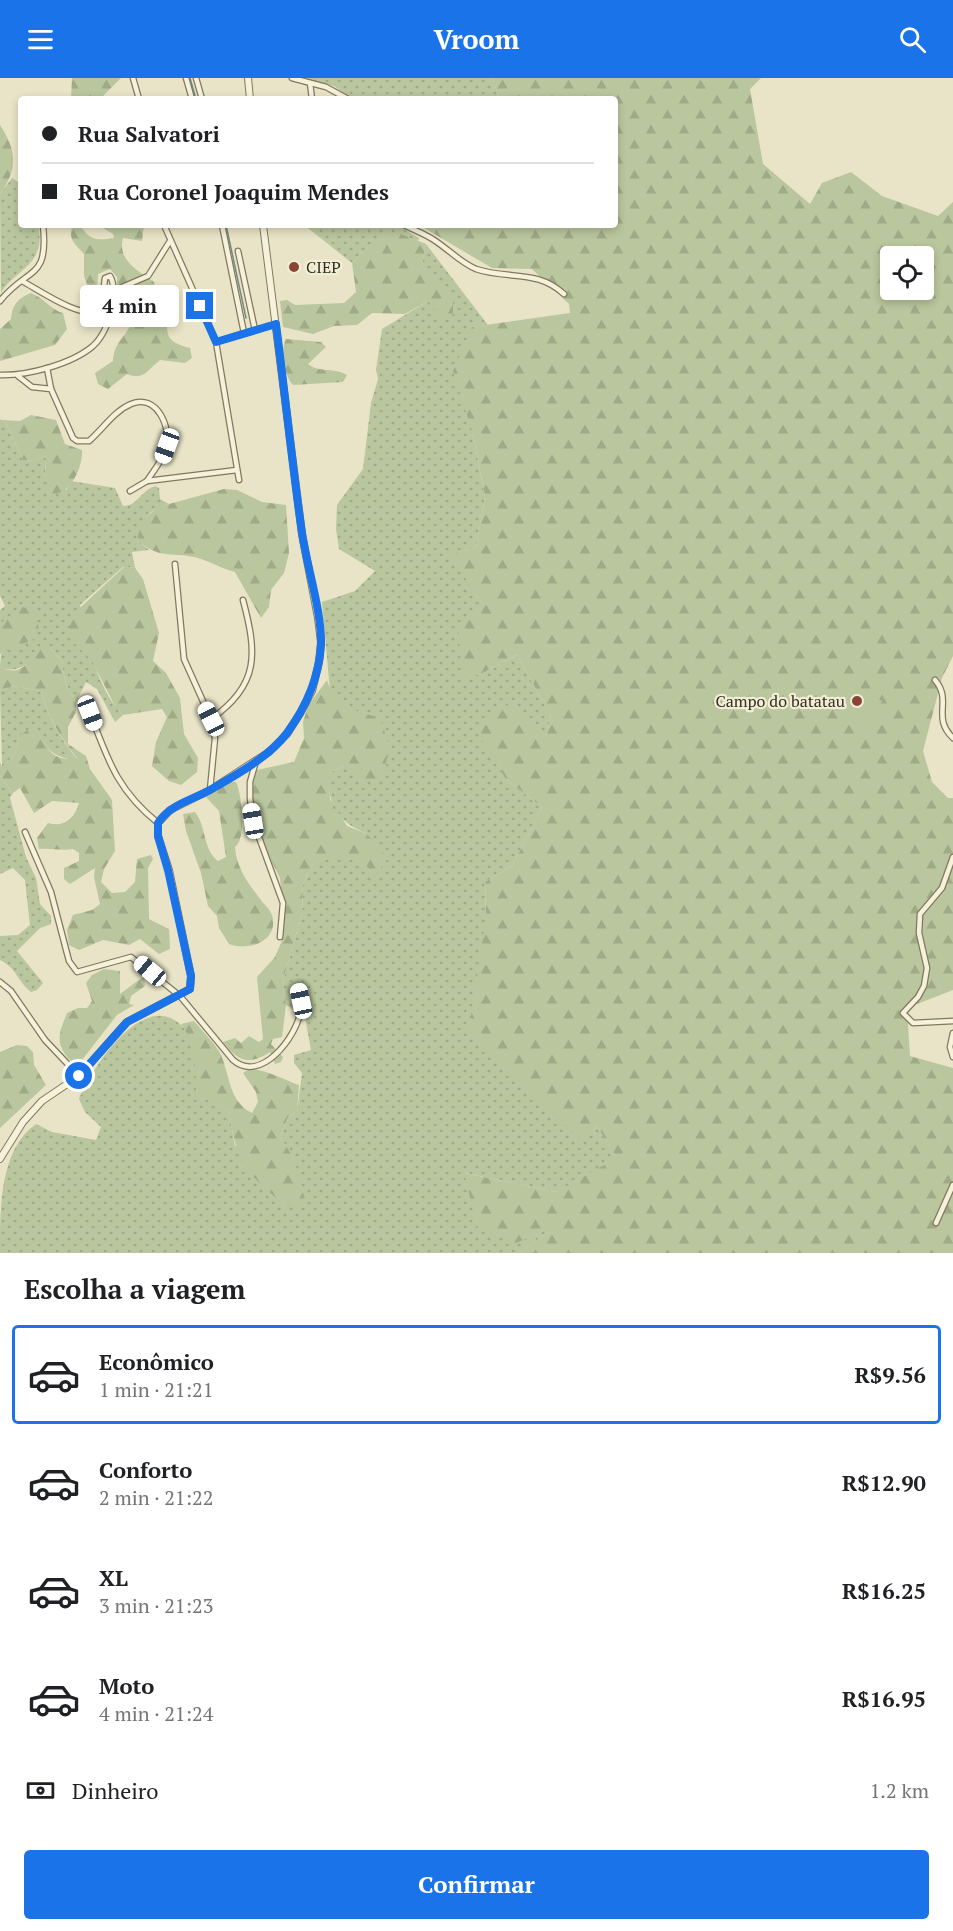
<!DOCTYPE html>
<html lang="pt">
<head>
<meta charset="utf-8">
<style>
  :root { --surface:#fff; --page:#f6f6f6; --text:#202124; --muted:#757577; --line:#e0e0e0; --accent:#1a73e8 }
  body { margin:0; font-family:"PT Serif",serif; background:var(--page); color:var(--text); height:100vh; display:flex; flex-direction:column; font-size:22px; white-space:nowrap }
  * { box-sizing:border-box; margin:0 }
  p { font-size:20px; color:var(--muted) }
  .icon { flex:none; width:33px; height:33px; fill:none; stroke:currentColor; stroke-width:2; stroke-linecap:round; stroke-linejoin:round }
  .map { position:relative; height:1175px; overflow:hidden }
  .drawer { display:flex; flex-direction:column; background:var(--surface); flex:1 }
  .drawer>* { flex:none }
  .top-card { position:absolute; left:18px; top:18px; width:600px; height:132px; border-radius:6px; box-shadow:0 3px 9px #0003; display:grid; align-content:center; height:132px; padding:0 24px; background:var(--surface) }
  .controls { position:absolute; left:880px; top:168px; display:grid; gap:12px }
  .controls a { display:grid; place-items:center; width:54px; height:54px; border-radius:6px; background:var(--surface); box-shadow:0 3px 9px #0003; font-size:30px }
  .end { position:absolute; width:27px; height:27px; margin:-14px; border:8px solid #1a73e8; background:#fff; box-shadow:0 0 0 3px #fff }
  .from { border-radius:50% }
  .bubble { position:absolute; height:42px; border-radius:6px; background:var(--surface); box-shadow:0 3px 9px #0003; font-size:20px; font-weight:700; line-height:42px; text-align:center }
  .car { position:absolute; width:18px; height:36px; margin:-18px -9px; border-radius:8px; box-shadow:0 0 4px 2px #0007; background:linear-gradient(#fff 24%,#345 0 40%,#fff 0 76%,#345 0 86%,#fff 0) }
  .top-card b { display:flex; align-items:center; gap:21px; height:57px; font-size:22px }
  .top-card b+b { border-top:2px solid var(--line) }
  .top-card i { width:15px; height:15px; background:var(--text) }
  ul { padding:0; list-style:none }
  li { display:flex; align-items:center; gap:18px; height:99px; margin:0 12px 9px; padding:0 12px; border:3px solid transparent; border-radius:6px }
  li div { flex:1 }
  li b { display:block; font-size:22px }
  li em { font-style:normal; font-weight:700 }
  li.active { border-color:var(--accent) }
  li>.icon { width:54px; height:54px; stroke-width:1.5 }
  h2 { padding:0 24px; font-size:27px; line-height:72px }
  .pay { display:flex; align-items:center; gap:15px; height:66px; padding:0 24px; font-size:22px }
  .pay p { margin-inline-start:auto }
  .cta { display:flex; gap:12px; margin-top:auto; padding:12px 24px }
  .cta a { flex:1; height:69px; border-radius:6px; background:var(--accent); color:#fff; font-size:24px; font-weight:700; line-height:69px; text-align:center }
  header { display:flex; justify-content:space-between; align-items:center; height:78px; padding:0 24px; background:var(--accent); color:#fff; font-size:27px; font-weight:700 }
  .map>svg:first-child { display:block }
  .grass { fill:url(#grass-dots) }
  .forest { fill:url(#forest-firs); fill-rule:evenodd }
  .pitch { fill:#bac69d }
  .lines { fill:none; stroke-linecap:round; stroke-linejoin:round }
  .stream { stroke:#708b88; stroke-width:1.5 }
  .minor-casing { stroke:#82785f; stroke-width:7 }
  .tertiary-casing { stroke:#82785f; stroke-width:8 }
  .minor { stroke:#f5f1da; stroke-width:4.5 }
  .tertiary { stroke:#f5f1da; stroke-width:6 }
  .route { stroke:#1a73e8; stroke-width:8 }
  .poi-dot { fill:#8a4436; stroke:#f1eed6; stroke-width:2 }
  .labels { text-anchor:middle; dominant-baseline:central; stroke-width:4.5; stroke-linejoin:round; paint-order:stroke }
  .poi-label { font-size:16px; fill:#352e21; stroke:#f1eed6; text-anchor:start }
</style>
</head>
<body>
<header><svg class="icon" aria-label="menu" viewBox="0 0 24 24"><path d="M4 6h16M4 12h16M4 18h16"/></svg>Vroom<svg class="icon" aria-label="search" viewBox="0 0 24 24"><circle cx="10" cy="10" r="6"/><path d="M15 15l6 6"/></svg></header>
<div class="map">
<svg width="953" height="1175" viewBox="0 0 953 1175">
  <defs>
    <pattern id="grass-dots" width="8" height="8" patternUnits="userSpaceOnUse" patternTransform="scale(1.5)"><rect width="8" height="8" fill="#bac69d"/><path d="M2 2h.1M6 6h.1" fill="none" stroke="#a0aa87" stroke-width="1.8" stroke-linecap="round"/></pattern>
    <pattern id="forest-firs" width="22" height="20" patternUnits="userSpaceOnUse" patternTransform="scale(1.5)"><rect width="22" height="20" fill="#bac69d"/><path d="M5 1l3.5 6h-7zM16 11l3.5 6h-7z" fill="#a0aa87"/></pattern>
  </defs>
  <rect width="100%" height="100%" fill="#e9e4c7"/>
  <!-- grass -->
  <g class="grass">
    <polygon points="297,0 492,0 500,21 351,21 334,8"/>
    <path d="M12,100L21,106V147H39C39,154 41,164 38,171C33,190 10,198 1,215L0,116Z"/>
    <path d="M304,147H397L419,160L418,163C383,149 377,161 352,185Z"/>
    <path d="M426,166L488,247L472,249L473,356L485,419L476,469L451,477L484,528L462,598L481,596L517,577L551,638L546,658L506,701L542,729L512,788L485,804L486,839L582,1062L597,1048L618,1081L556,1114L465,1095L557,1147L519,1175H0C0,1128 0,1071 36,1046L52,1054L96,1062L101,1049L85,1034L79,1021C92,991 138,918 176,943C183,947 190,958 193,965C198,980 196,1001 197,1016L229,1033L235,1068L294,1080L280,1059L288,1039L297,1033L302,995L294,985V977L311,972L305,939L286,927L283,902L302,836L303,807L313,785C337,777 344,776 367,786V756C338,744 327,727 329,695L344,688L359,634L344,629L330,613L322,524L355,513L375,493L339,471L336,451L337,427L363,391L371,325L378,301L376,292L382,251L428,223L433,200L422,186Z"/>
    <path d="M0,341L6,346L23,382L33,383L46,378L45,395L66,412L71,403L115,410L123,428C138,428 139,414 155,408L159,410L160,421L169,426C146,432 143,441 137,462L149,472L132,474L135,490L123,489L80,527C88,563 96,610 123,637L115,644L97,611L86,604L76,624L66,607L61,582L50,570C36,579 16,600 0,588L4,544L0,546V532L5,528L0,518Z"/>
    <path d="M13,608L41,613C48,639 60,660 77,681C56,682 46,671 37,654L19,658C17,672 13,680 2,689L0,612Z"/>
    <path d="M0,698L13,715L10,720L26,779L36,800L40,826L51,838V846L40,850L17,873L43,905L37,912L31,914C18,904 16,889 0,882V858L18,857L30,847L25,802L13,790L0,796Z"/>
  </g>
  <!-- forest -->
  <g class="forest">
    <polygon points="72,0 121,0 104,17 103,21 71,21"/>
    <path d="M492,0H761L750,11L763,86L810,126L822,105L851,94L882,118L938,138L953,124V578L942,600L923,673L932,704L948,720H953V912L907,930L910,978L953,990V1175H519L554,1149L516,1165L478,1151L464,1095L556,1114L617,1080L597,1048L582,1063L469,952L486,839L485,804L512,788L542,729L506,701L474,650L509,626L546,658L551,638L517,577L481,596L462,599L458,550L484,528L450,477L476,469L485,419L473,356L453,293L472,249L570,235L569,226L532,191L492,190L419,147H615V21H500ZM891,178H924V212H891Z"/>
    <path d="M0,47C17,73 18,91 0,116Z"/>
    <path d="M73,147H80C89,162 97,163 114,160L113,156L98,147H144L142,163L123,160C117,183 139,193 154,204C156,214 161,218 164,226C172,251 157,262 190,270L192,280L185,285L160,282C147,292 144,303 127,296L108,311L98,306L95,295L113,283C114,262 128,259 133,240L144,235C138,219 132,219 117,214V199L110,191L98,196L97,217L91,218L84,198V176C75,166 67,161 73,147Z"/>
    <polygon points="398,155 426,166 422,186 453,220 453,237 443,243 428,223 405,236 372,235 357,247 334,248 313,256 283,249 280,223 287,222 295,227 344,225 356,214 352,185 378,159"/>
    <path d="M31,215C44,220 51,232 63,235L67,251L55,267L0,283V251L11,241C12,227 18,220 31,215Z"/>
    <path d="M286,261L321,264L326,269L308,286C319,295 333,289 347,297L343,304L293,307C284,297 280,273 286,261Z"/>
    <path d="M31,337L56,342L65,366L82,372C83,389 71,416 51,417L45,395L46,378L33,383L23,382L6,346L1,342L20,343Z"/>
    <path d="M224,411L237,412L262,424L286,427L289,475L284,495L271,512L269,529L261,540L235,494C221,491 209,482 194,479C169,474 159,481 137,462L142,442L158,429Z"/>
    <polygon points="124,489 135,490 143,501 159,555 153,583 166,595 180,620 184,656 198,680 197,694 181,707 169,703 152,688 156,664 167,639 162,631 123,637 116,630 92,583 69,560 71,538"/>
    <polygon points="20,529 29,530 36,538 39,552 34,561 0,576 0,546"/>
    <path d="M41,566L50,570L61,582L66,607L76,624V634L68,649V666L86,678L90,691L112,722L115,773L104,791L101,804L112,815L125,814L135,804L137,781L151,777L153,781L148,790L149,841L169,851L170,871L159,876L140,861L129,867L103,862L79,872L69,867L67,852L73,837L92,832L100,826L94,799L95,790L70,806L64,801V790L79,783V775L73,771C61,773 51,770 39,771L37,760L48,745C64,750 75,740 79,725L52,723L34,735L20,710L13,715L0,698V684L2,689C13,680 17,672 19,658L32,649C48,663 46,685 77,680C60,659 48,639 41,613L13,608L0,612V588C18,602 34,581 41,566Z"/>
    <path d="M327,602C335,629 356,633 380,640L390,670L382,699L362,704L344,688L329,695L330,721L347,748L367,756L388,781L375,797C358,775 338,777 313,785L303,807L302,836L283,902L286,927L282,959L273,961L271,966L283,979L281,984L275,986L270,974C249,988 237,983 223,964L235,960L241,965L249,958L259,964L263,961L257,899L275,879L283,860L284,848L280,800L261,762L254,734L252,710L257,692L294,684L304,660L303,644L308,628Z"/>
    <path d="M229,704H236C242,717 247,760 235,769C236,789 249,807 261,822C263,826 268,829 270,833C277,845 272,858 261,864C253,869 238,870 229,866L219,850L217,838L208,828L201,795L186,753L183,736L195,734C207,749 202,770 218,783L226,779L219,733L206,719Z"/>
    <path d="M104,891L120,893V916L144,898L145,908L131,918L129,926L134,927L117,937L82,982L71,983C54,966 59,955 67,935L78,930H87L92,923L86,905L92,897Z"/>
    <path d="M194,943C202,953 215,965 221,977C230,998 229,1024 252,1035L258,1024L256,1014L243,995L249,991C268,992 282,1001 299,1007L297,1033L288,1039L280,1059L294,1080L306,1126L285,1128C244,1091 238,1090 229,1033L197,1017L193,965L181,946Z"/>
    <polygon points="17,967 27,968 33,974 34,987 46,1007 0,1050 0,974"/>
  </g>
  <!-- pitch -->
  <polygon class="pitch" points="844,600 882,623 867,649 832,624"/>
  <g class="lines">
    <!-- stream -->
    <g class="stream">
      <polyline points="190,0 196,21"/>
      <polyline points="226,147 246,240"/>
    </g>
    <!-- minor casing -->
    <g class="minor-casing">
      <g id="minor">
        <polyline points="133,0 139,21"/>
        <polyline points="186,0 192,21"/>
        <polyline points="196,0 202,21"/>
        <polyline points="292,0 326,9 348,21"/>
        <polyline points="310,5 312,21"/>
        <polyline points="164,147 216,264 239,402"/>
        <polyline points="222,147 244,255"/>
        <path d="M404,147C414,152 425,156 434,162C448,171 461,185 476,191C509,202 537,191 564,216"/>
        <polyline points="238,173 255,252"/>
        <polyline points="113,213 148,198 170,163"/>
        <path d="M0,223C28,188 49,203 43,147"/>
        <polyline points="216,264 276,246"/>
        <polyline points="47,290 51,311"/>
        <path d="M0,297C27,298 72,286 93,268C103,259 109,243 112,230C114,221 115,206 110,198L105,200L101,231C84,244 39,212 22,203"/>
        <path d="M18,298L32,309L51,311L73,360L77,363H89C103,351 114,333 131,326C157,315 172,350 166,371C162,383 154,392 147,403"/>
        <polyline points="130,413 147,403 237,392"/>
        <polyline points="175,486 184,581 211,641 215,660 210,712"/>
        <path d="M935,602C953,623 931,639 953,660"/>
        <path d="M90,635C108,682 117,712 158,745"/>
        <path d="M211,641C260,607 257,575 243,522"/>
        <polyline points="256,683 250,704 250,720 253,743 283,825 280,859"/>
        <path d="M25,754L51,814L69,883L77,894L131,879L180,918L233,982C261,1006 296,959 300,935C302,927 300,919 299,911"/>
        <polyline points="953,779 942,810 920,836 919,855 927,890 924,908 918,919 903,935 913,945 953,943"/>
        <polyline points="0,904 11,913 45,962 79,998"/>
        <polyline points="953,955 950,969 953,979"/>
        <polyline points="936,1145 953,1107"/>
      </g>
    </g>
    <!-- tertiary casing -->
    <g class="tertiary-casing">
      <g id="tertiary">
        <polyline points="248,0 250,21"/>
        <polyline points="0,1081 23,1044 42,1023 79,998 127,944 190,911 191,898 169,792 158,758 158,745 170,732 210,712 269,674 287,656 301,634 312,613 319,584 321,564 318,540 302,456 263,147"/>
      </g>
    </g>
    <!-- minor -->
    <use href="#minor" class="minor"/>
    <!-- tertiary -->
    <use href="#tertiary" class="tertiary"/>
  </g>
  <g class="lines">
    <!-- route -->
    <path class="route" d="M79,998L127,944L190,911L191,898L168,792L158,758V745C169,727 192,722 210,712C236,697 269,679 287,655C306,629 319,599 321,567C322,534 307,489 302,455C292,385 285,316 276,246L216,264L200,228"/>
  </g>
  <!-- markers -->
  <g class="poi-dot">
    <circle cx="294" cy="189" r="6"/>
    <circle cx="857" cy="623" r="6"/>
  </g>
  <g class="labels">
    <!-- poi labels -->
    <g class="poi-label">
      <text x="306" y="189">CIEP</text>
      <text x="845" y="623" text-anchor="end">Campo do batatau</text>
    </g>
  </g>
</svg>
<div class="controls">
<a><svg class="icon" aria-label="locate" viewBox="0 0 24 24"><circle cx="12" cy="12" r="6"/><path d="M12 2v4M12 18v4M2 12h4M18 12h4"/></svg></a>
</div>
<i class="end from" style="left:79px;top:998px"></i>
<i class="end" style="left:200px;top:228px"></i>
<div class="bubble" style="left:80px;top:207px;width:99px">4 min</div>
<i class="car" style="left:167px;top:368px;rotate:200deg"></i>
<i class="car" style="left:90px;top:635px;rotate:159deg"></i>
<i class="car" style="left:211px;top:641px;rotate:333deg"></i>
<i class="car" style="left:253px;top:743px;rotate:351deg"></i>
<i class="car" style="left:150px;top:893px;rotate:310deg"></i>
<i class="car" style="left:301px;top:923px;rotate:348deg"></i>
<div class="top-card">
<b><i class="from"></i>Rua Salvatori</b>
<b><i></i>Rua Coronel Joaquim Mendes</b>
</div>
</div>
<section class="drawer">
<h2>Escolha a viagem</h2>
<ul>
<li class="active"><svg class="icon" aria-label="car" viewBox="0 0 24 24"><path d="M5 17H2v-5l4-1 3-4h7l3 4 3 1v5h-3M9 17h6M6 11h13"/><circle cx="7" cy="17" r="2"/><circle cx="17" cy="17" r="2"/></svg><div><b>Econômico</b><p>1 min · 21:21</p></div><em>R$9.56</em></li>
<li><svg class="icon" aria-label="car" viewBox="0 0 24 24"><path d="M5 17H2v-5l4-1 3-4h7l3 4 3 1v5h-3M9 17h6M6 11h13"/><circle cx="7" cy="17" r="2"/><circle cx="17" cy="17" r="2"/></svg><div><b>Conforto</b><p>2 min · 21:22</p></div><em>R$12.90</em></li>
<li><svg class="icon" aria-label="car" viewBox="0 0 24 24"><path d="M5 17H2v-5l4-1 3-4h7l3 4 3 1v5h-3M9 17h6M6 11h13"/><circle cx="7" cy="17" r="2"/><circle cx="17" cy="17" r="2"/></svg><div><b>XL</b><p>3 min · 21:23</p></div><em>R$16.25</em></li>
<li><svg class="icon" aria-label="car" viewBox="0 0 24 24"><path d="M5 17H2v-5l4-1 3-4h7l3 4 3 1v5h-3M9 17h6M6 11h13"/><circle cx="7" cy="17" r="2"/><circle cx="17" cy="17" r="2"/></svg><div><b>Moto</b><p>4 min · 21:24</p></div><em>R$16.95</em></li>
</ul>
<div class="pay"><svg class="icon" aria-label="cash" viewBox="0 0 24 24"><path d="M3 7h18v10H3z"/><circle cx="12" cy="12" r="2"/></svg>Dinheiro<p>1.2 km</p></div>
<div class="cta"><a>Confirmar</a></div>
</section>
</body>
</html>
